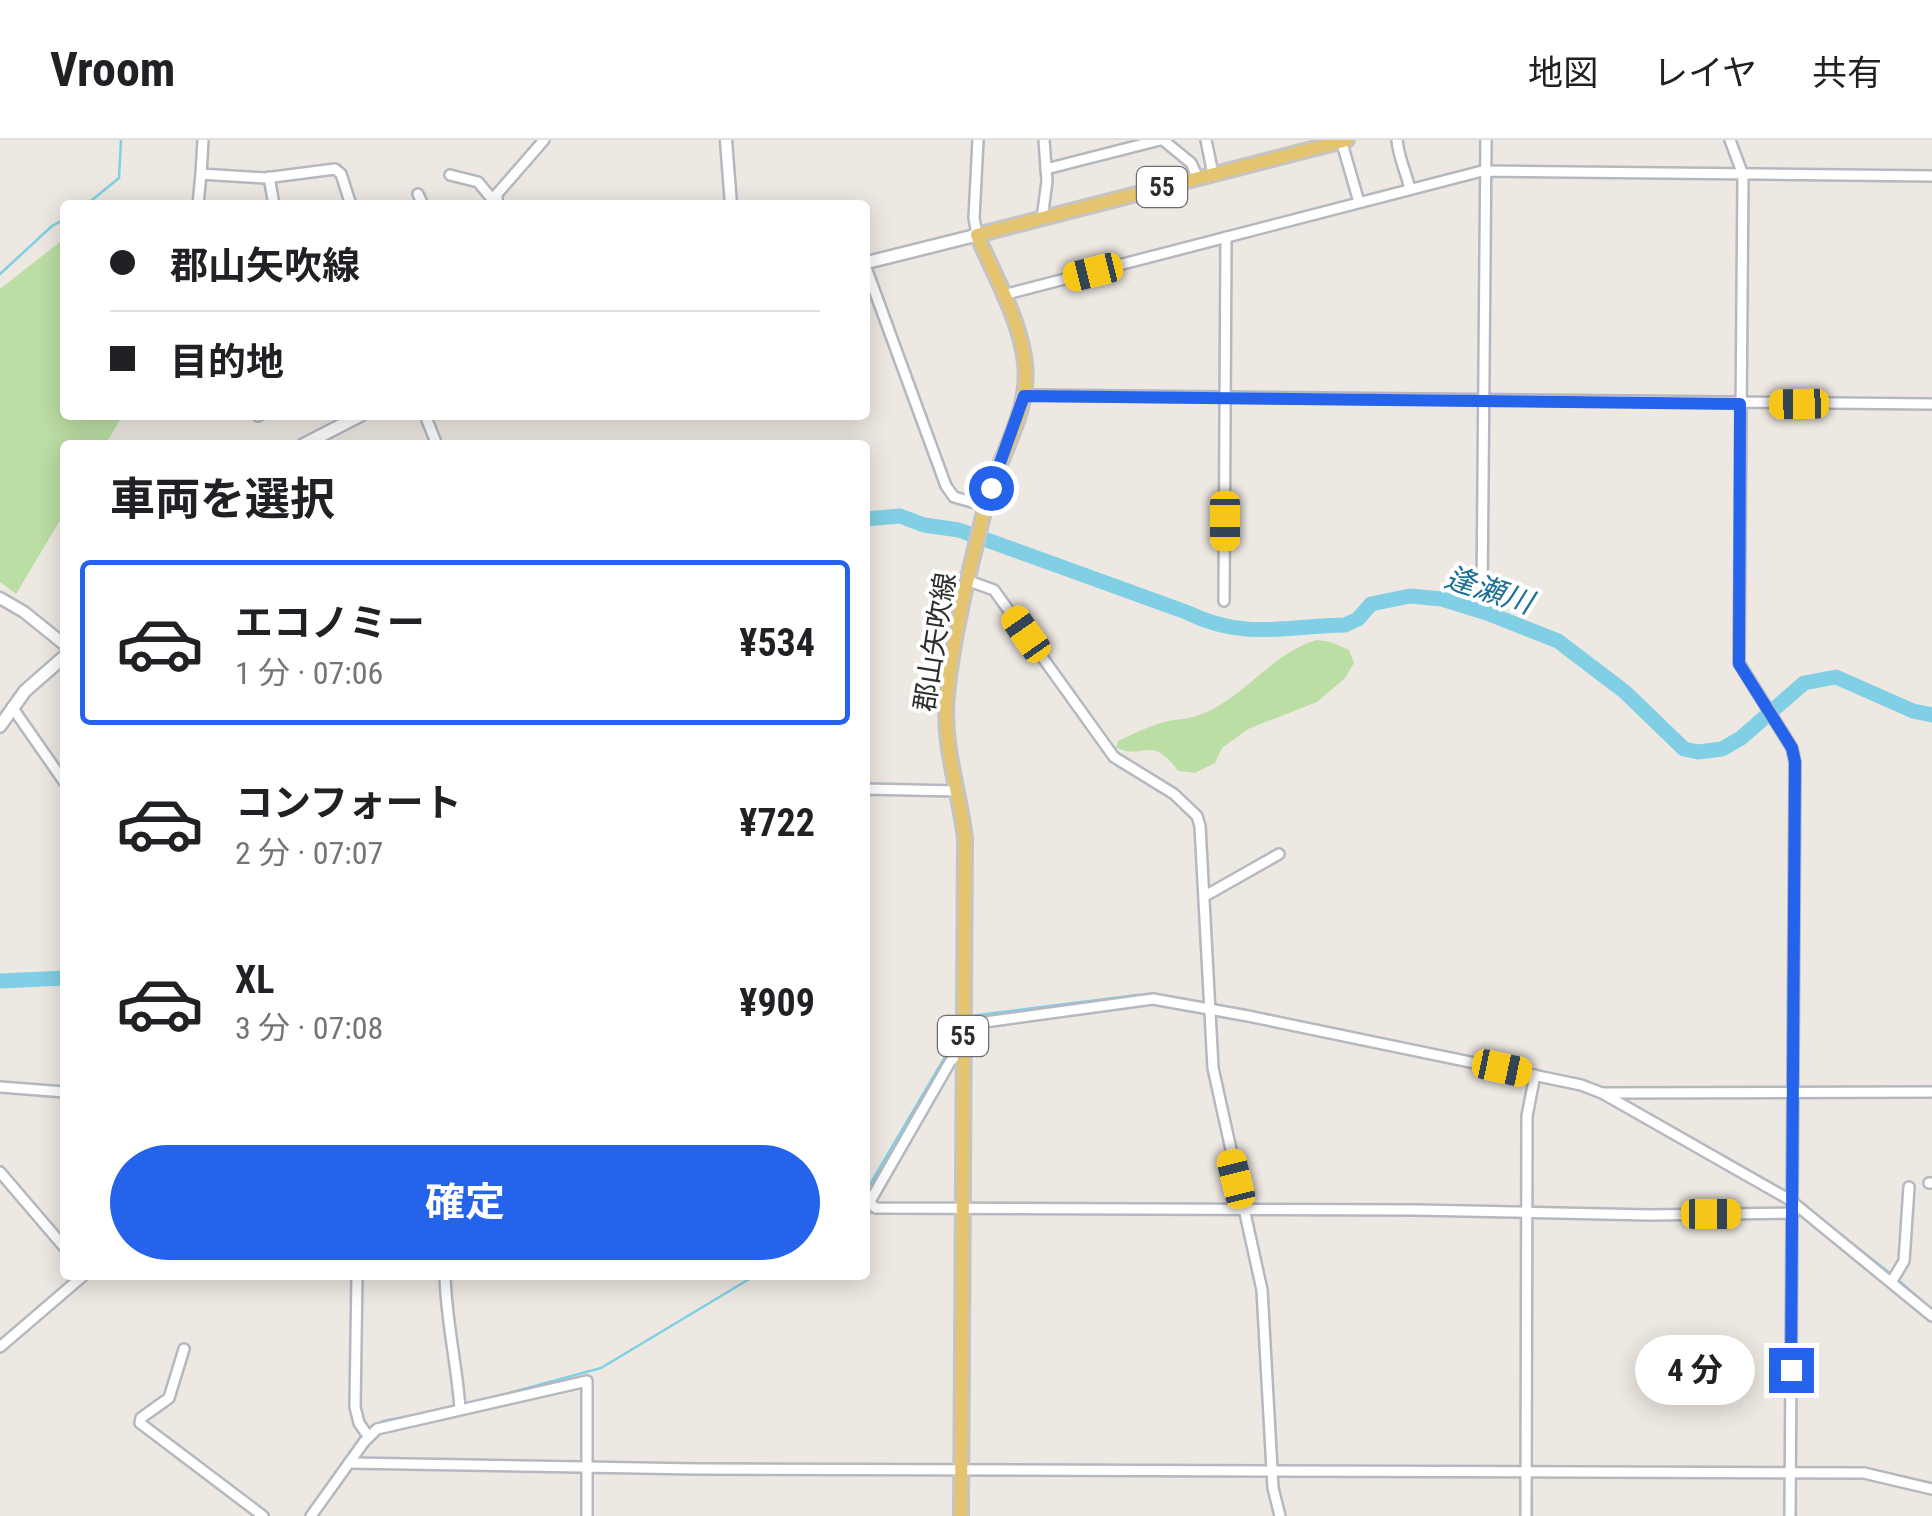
<!DOCTYPE html>
<html lang="ja">
<head>
<meta charset="utf-8">
<style>
  :root { --surface:#fff; --page:#f6f6f6; --text:#202124; --muted:#757577; --line:#e0e0e0; --accent:#2563eb }
  body { margin:0; font-family:"Roboto Condensed","Noto Sans JP",sans-serif; background:var(--page); color:var(--text); height:100vh; display:flex; flex-direction:column; font-size:38px; white-space:nowrap }
  * { box-sizing:border-box; margin:0 }
  p { font-size:32px; color:var(--muted) }
  .icon { flex:none; width:55px; height:55px; fill:none; stroke:currentColor; stroke-width:2; stroke-linecap:round; stroke-linejoin:round }
  .map { position:relative; flex:1; overflow:hidden }
  .sheet { position:absolute; left:60px; top:300px; width:810px; height:840px; display:flex; flex-direction:column; background:var(--surface); border-radius:10px; box-shadow:0 5px 25px #0003 }
  .sheet>* { flex:none }
  .banner { position:absolute; left:60px; top:60px; width:810px; height:220px; border-radius:10px; box-shadow:0 5px 25px #0003; display:grid; align-content:center; height:220px; padding:0 50px; background:var(--surface) }
  .end { position:absolute; width:45px; height:45px; margin:-22px; border:12px solid #2563eb; background:#fff; box-shadow:0 0 0 5px #fff }
  .from { border-radius:50% }
  .bubble { position:absolute; height:70px; border-radius:35px; background:var(--surface); box-shadow:0 5px 25px #0003; font-size:32px; font-weight:700; line-height:70px; text-align:center }
  .car { position:absolute; width:30px; height:60px; margin:-30px -15px; border-radius:12px; box-shadow:0 0 8px 2px #0007; background:linear-gradient(#f5c518 24%,#345 0 40%,#f5c518 0 76%,#345 0 86%,#f5c518 0) }
  .banner b { display:flex; align-items:center; gap:35px; height:95px; font-size:38px }
  .banner b+b { border-top:2px solid var(--line) }
  .banner i { width:25px; height:25px; background:var(--text) }
  ul { padding:0; list-style:none }
  li { display:flex; align-items:center; gap:30px; height:165px; margin:0 20px 15px; padding:0 30px; border:5px solid transparent; border-radius:10px }
  li div { flex:1 }
  li b { display:block; font-size:38px }
  li em { font-style:normal; font-weight:700 }
  li.selected { border-color:var(--accent) }
  li>.icon { width:90px; height:90px; stroke-width:1.5 }
  h2 { padding:0 50px; font-size:45px; line-height:120px }
  .action { display:flex; gap:20px; margin-top:auto; padding:20px 50px }
  .action a { flex:1; height:115px; border-radius:60px; background:var(--accent); color:#fff; font-size:40px; font-weight:700; line-height:115px; text-align:center }
  header { display:flex; align-items:center; gap:60px; box-sizing:border-box; height:140px; padding:0 50px; background:var(--surface); border-bottom:2px solid var(--line) }
  header strong { font-size:48px }
  nav { display:flex; gap:55px; margin-inline-start:auto; font-size:35px }
  .map>svg:first-child { display:block }
  .green { fill:#bbdea4 }
  .lines { fill:none; stroke-linecap:round; stroke-linejoin:round }
  .stream { stroke:#80cfe4; stroke-width:2.5 }
  .river { stroke:#80cfe4; stroke-width:15 }
  .minor-casing { stroke:#b5b8c0; stroke-width:14 }
  .tertiary-casing { stroke:#b5b8c0; stroke-width:15 }
  .secondary-casing { stroke:#b5b8c0; stroke-width:16 }
  .primary-casing { stroke:#c4c4c4; stroke-width:18 }
  .minor { stroke:#fff; stroke-width:9 }
  .tertiary { stroke:#fff; stroke-width:10 }
  .secondary { stroke:#fff; stroke-width:11 }
  .primary { stroke:#e5c470; stroke-width:12 }
  .route { stroke:#2563eb; stroke-width:12 }
  .labels { text-anchor:middle; dominant-baseline:central; stroke-width:8; stroke-linejoin:round; paint-order:stroke }
  .shield { fill:#fff; stroke:#6d6d6d; stroke-width:2.5 }
  .shield-label { font-size:25px; font-weight:bold; fill:#2e2e2e }
  .street-label { font-size:28px; fill:#2e2e2e; stroke:#fff }
  .water-label { font-size:30px; font-style:italic; fill:#1b7195; stroke:#fff }
</style>
</head>
<body>
<header>
<strong>Vroom</strong>
<nav><a>地図</a><a>レイヤ</a><a>共有</a></nav>
</header>
<div class="map">
<svg width="1932" height="1376" viewBox="0 0 1932 1376">
  <rect width="100%" height="100%" fill="#eee8e2"/>
  <!-- green -->
  <g class="green">
    <polygon points="65,98 65,275 123,275 105,305 65,305 65,372 16,454 0,442 0,149"/>
    <path d="M1317,500L1331,502L1349,510L1354,523L1345,538L1317,562L1248,589L1222,608L1215,623L1195,633L1178,631C1151,592 1141,622 1116,607L1118,601C1135,593 1151,585 1169,581C1179,579 1190,579 1199,575C1244,559 1271,513 1317,500Z"/>
  </g>
  <g class="lines">
    <!-- stream -->
    <g class="stream">
      <polyline points="86,65 119,38 121,0"/>
      <polyline points="0,134 52,86 65,79"/>
      <polyline points="1213,864 1528,929"/>
      <polyline points="971,876 1137,855 1161,855 1205,863"/>
      <polyline points="1541,932 1584,940 1597,946"/>
      <polyline points="1616,956 1709,1009"/>
      <polyline points="865,1053 958,895"/>
      <polyline points="1803,1065 1891,1134"/>
      <polyline points="1897,1139 1932,1170"/>
      <polyline points="476,1262 601,1228 756,1135"/>
      <polyline points="369,1290 383,1281 447,1269"/>
      <polyline points="330,1342 363,1296"/>
    </g>
    <!-- river -->
    <g class="river">
      <path d="M865,379L900,376L924,385L959,390L1186,472C1245,501 1284,486 1345,485L1358,479L1371,464L1410,456L1442,459L1487,473L1558,501L1625,552L1684,609L1698,612L1722,609L1741,598L1804,543L1836,537L1913,571L1932,575"/>
      <polyline points="0,841 65,838"/>
    </g>
    <!-- minor casing -->
    <g class="minor-casing">
      <g id="minor">
        <polyline points="203,0 201,34 265,38 335,29 341,34 351,65"/>
        <polyline points="1163,0 1191,23 1198,38"/>
        <polyline points="1206,0 1213,34"/>
        <polyline points="1341,0 1359,62"/>
        <path d="M1397,0C1399,19 1406,32 1410,49"/>
        <polyline points="1730,0 1743,35 1739,523 1792,608 1795,622 1790,1376"/>
        <polyline points="1046,29 1160,0"/>
        <polyline points="450,35 478,42 493,60"/>
        <polyline points="269,37 274,65"/>
        <polyline points="418,54 423,65"/>
        <polyline points="198,65 201,34"/>
        <polyline points="497,65 497,54 544,0"/>
        <polyline points="1042,79 1047,41 1044,0"/>
        <polyline points="977,95 974,78 978,0"/>
        <polyline points="865,125 946,346 954,357 986,366"/>
        <polyline points="1003,155 1482,31 1932,36"/>
        <polyline points="1024,255 1932,264"/>
        <polyline points="425,275 437,305"/>
        <polyline points="258,276 260,275"/>
        <polyline points="969,441 994,450 1114,617 1174,654 1197,676 1200,686 1213,928 1262,1150 1273,1348 1280,1376"/>
        <polyline points="1482,455 1486,0"/>
        <polyline points="1224,461 1226,97"/>
        <polyline points="12,567 65,643"/>
        <polyline points="865,649 957,651"/>
        <polyline points="1205,756 1279,714"/>
        <polyline points="963,885 1153,859 1248,876 1581,945 1602,953 1790,1060 1932,1176"/>
        <polyline points="0,947 65,952"/>
        <polyline points="1602,953 1932,952"/>
        <polyline points="0,1032 65,1108"/>
        <polyline points="1929,1043 1932,1043"/>
        <polyline points="869,1063 876,1068 1417,1070 1649,1075 1794,1073"/>
        <polyline points="865,1070 950,922 963,908"/>
        <polyline points="357,1135 355,1267 359,1283 368,1296"/>
        <path d="M445,1135C446,1181 457,1224 460,1269"/>
        <polyline points="1892,1141 1904,1121 1909,1047"/>
        <polyline points="0,1207 84,1135"/>
        <polyline points="184,1209 169,1258 141,1278 140,1283 263,1376"/>
        <polyline points="349,1323 698,1329 1864,1333 1932,1349"/>
        <polyline points="311,1376 364,1302 377,1289 587,1241 587,1376"/>
        <polyline points="1526,1376 1527,976 1535,935"/>
      </g>
    </g>
    <!-- tertiary casing -->
    <g class="tertiary-casing">
      <g id="tertiary">
        <polyline points="726,0 731,65"/>
        <polyline points="0,458 24,472 65,505"/>
      </g>
    </g>
    <!-- secondary casing -->
    <g class="secondary-casing">
      <g id="secondary">
        <polyline points="865,123 977,95"/>
        <polyline points="303,305 361,275"/>
        <polyline points="0,586 25,551 65,516"/>
      </g>
    </g>
    <!-- primary casing -->
    <g class="primary-casing">
      <path id="primary" d="M961,1376L965,698C959,650 942,603 947,555C953,493 970,429 985,368C996,320 1031,274 1025,223C1020,179 994,135 977,95L1347,0"/>
    </g>
    <!-- minor -->
    <use href="#minor" class="minor"/>
    <!-- tertiary -->
    <use href="#tertiary" class="tertiary"/>
    <!-- secondary -->
    <use href="#secondary" class="secondary"/>
    <!-- primary -->
    <use href="#primary" class="primary"/>
  </g>
  <g class="lines">
    <!-- route -->
    <polyline class="route" points="991,348 1024,256 1740,264 1739,524 1792,608 1795,622 1791,1230"/>
  </g>
  <g class="labels">
    <!-- shield labels -->
    <g class="shield">
      <rect x="1137" y="27" width="50" height="40" rx="8"/>
      <rect x="938" y="876" width="50" height="40" rx="8"/>
    </g>
    <g class="shield-label">
      <text x="1162" y="47">55</text>
      <text x="963" y="896">55</text>
    </g>
    <!-- street labels -->
    <g class="street-label">
      <text transform="translate(935 502) rotate(-81)">郡山矢吹線</text>
    </g>
    <!-- water labels -->
    <g class="water-label">
      <text transform="translate(1489 450) rotate(18)">逢瀬川</text>
    </g>
  </g>
</svg>
<i class="end from" style="left:991px;top:348px"></i>
<i class="end" style="left:1791px;top:1230px"></i>
<div class="bubble" style="left:1635px;top:1195px;width:120px">4 分</div>
<i class="car" style="left:1093px;top:132px;rotate:256deg"></i>
<i class="car" style="left:1799px;top:264px;rotate:269deg"></i>
<i class="car" style="left:1225px;top:381px;rotate:180deg"></i>
<i class="car" style="left:1026px;top:494px;rotate:325deg"></i>
<i class="car" style="left:1502px;top:928px;rotate:102deg"></i>
<i class="car" style="left:1236px;top:1039px;rotate:346deg"></i>
<i class="car" style="left:1711px;top:1074px;rotate:90deg"></i>
<div class="banner">
<b><i class="from"></i>郡山矢吹線</b>
<b><i></i>目的地</b>
</div>
<section class="sheet">
<h2>車両を選択</h2>
<ul>
<li class="selected"><svg class="icon" aria-label="car" viewBox="0 0 24 24"><path d="M5 17H2v-5l4-1 3-4h7l3 4 3 1v5h-3M9 17h6M6 11h13"/><circle cx="7" cy="17" r="2"/><circle cx="17" cy="17" r="2"/></svg><div><b>エコノミー</b><p>1 分 · 07:06</p></div><em>¥534</em></li>
<li><svg class="icon" aria-label="car" viewBox="0 0 24 24"><path d="M5 17H2v-5l4-1 3-4h7l3 4 3 1v5h-3M9 17h6M6 11h13"/><circle cx="7" cy="17" r="2"/><circle cx="17" cy="17" r="2"/></svg><div><b>コンフォート</b><p>2 分 · 07:07</p></div><em>¥722</em></li>
<li><svg class="icon" aria-label="car" viewBox="0 0 24 24"><path d="M5 17H2v-5l4-1 3-4h7l3 4 3 1v5h-3M9 17h6M6 11h13"/><circle cx="7" cy="17" r="2"/><circle cx="17" cy="17" r="2"/></svg><div><b>XL</b><p>3 分 · 07:08</p></div><em>¥909</em></li>
</ul>
<div class="action"><a>確定</a></div>
</section>
</div>
</body>
</html>
